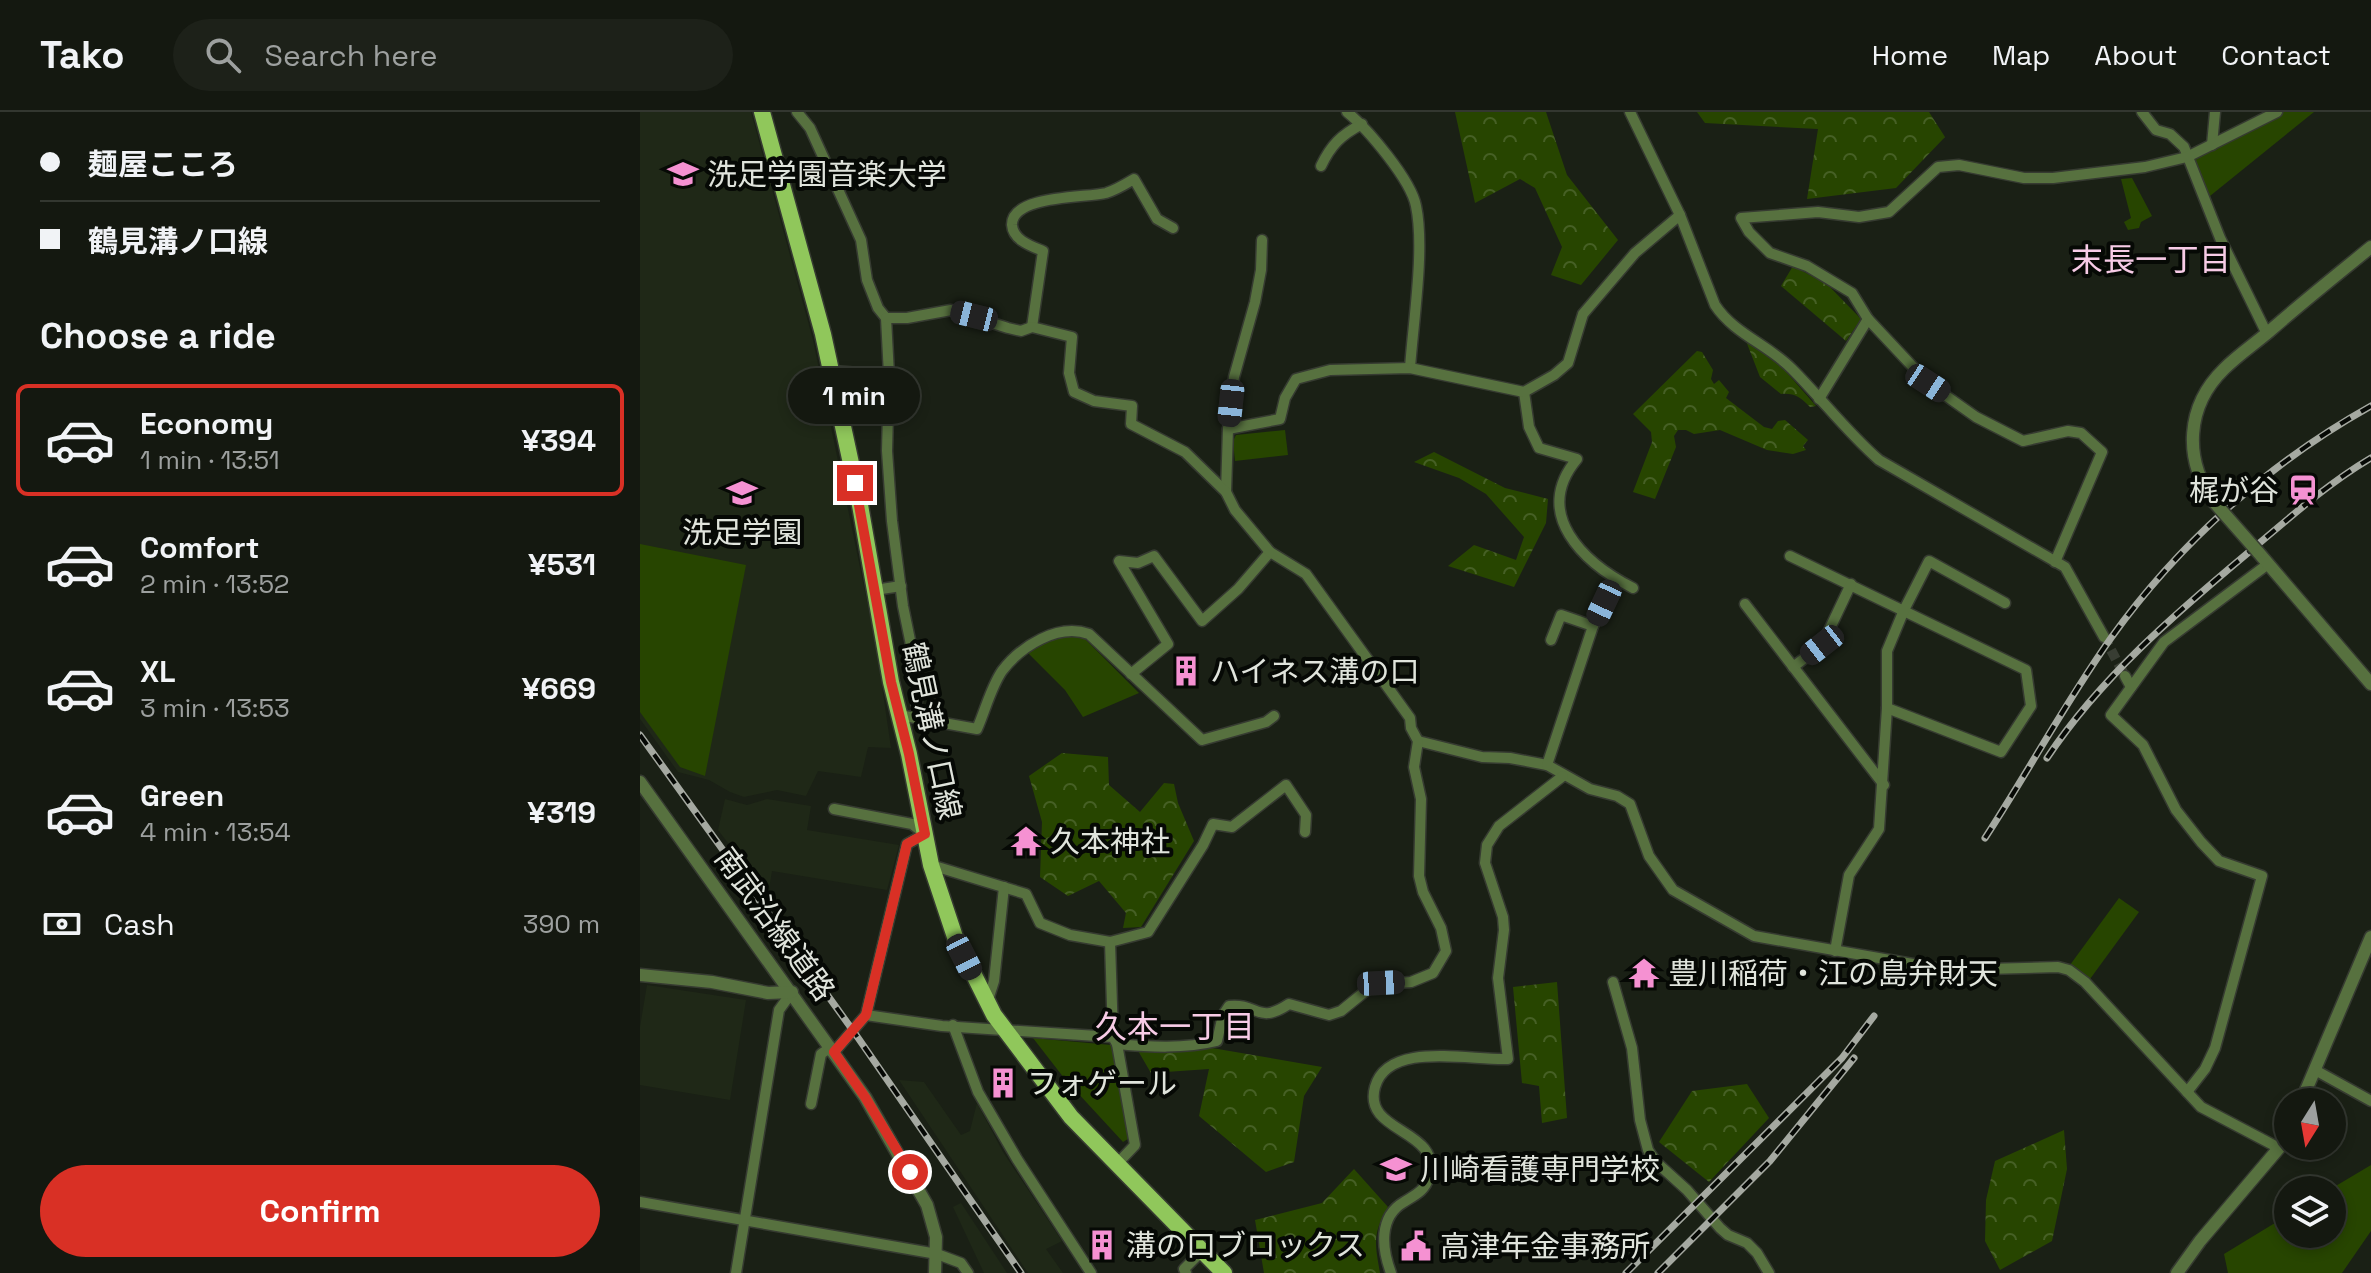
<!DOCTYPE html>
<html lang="en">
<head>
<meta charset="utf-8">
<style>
  :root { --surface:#141810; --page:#1d2119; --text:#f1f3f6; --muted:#9da09f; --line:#333730; --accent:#d93025 }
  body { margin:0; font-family:"Space Grotesk","Noto Sans JP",sans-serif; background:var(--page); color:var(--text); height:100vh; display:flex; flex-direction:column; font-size:30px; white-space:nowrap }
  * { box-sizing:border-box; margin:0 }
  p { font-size:26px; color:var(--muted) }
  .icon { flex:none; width:44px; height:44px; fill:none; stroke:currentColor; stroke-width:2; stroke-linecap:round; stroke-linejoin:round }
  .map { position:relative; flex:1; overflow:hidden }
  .drawer { display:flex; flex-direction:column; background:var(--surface); width:640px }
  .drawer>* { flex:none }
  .banner { display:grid; align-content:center; height:176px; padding:0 40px; background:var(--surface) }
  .needle { width:52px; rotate:191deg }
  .fabs { position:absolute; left:1634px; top:976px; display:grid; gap:16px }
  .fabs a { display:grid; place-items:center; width:72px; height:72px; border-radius:50%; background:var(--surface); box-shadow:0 4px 12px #0003,0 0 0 2px var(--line); font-size:40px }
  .end { position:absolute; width:36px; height:36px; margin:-18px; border:10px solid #d93025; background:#fff; box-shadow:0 0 0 4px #fff }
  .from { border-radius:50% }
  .bubble { position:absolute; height:56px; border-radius:28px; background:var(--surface); box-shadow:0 4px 12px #0003,0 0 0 2px var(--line); font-size:26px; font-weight:600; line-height:56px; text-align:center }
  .car { position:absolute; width:24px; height:48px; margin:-24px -12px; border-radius:10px; box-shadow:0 0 6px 2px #0007; background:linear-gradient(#222 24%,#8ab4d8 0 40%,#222 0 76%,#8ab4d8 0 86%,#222 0) }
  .banner b { display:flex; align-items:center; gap:28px; height:76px; font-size:30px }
  .banner b+b { border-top:2px solid var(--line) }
  .banner i { width:20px; height:20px; background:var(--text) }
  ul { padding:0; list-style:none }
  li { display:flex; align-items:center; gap:24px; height:112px; margin:0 16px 12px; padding:0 24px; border:4px solid transparent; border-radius:12px }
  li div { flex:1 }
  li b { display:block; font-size:30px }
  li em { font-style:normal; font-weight:600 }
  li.current { border-color:var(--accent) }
  li>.icon { width:72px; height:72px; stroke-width:1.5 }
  h2 { padding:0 40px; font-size:36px; line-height:96px }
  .pay { display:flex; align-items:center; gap:20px; height:88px; padding:0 40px; font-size:30px }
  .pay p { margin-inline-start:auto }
  .button { display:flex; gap:16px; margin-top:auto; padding:16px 40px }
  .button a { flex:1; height:92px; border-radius:48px; background:var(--accent); color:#fff; font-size:32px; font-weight:600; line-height:92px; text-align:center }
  header { display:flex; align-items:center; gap:48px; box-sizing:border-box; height:112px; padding:0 40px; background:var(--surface); border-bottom:2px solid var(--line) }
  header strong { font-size:38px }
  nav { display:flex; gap:44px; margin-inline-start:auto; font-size:28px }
  .search { width:560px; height:72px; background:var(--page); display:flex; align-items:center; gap:20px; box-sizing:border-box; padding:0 28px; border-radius:44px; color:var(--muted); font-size:30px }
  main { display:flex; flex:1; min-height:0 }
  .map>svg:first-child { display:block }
  .built { fill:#1f2817 }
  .green { fill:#274500 }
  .forest { fill:url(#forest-crowns) }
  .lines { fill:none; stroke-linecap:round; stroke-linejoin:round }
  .minor-tunnel { stroke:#383d33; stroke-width:10; stroke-dasharray:10 5; stroke-linecap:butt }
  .minor-casing { stroke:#363b31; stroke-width:13 }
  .tertiary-casing { stroke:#363b31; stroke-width:15 }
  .primary-casing { stroke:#363b31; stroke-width:19 }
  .minor { stroke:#57713f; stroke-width:10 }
  .tertiary { stroke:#57713f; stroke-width:12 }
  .primary { stroke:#90c75b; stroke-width:16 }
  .rail-casing { stroke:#a5a9a1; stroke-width:7 }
  .rail { stroke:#060905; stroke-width:4; stroke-dasharray:12; stroke-linecap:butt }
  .tertiary-bridge-casing { stroke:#363b31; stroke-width:15; stroke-linecap:butt }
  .tertiary-bridge { stroke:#57713f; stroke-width:12 }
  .route { stroke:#d93025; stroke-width:10 }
  .labels { text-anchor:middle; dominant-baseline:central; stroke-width:8; stroke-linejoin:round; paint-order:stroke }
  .poi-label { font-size:30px; fill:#e0e4dc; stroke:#060905; text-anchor:start }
  .street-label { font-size:30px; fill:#e0e4dc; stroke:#060905 }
  .neighbourhood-label { font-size:32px; fill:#f7cbe6; stroke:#060905 }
</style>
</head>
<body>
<header>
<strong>Tako</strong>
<div class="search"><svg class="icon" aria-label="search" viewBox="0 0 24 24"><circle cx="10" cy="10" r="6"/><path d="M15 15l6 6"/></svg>Search here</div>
<nav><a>Home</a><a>Map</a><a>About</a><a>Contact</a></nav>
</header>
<main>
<section class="drawer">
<div class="banner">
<b><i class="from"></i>麺屋こころ</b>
<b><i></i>鶴見溝ノ口線</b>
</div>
<h2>Choose a ride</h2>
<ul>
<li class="current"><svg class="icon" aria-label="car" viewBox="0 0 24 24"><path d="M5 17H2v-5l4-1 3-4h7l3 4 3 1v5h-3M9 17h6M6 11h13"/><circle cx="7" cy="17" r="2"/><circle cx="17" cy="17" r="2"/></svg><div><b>Economy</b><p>1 min · 13:51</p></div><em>¥394</em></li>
<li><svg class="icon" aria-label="car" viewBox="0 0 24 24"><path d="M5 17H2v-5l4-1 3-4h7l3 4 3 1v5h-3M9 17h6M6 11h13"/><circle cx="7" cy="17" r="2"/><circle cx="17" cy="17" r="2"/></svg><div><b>Comfort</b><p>2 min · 13:52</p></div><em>¥531</em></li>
<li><svg class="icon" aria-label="car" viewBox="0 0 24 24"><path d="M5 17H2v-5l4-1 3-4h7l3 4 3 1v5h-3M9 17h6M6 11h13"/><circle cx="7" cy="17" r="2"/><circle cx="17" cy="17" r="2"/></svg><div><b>XL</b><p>3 min · 13:53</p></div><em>¥669</em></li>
<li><svg class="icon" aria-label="car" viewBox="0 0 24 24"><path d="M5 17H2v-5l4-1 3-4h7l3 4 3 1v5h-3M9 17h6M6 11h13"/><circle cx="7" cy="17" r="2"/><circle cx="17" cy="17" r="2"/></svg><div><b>Green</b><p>4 min · 13:54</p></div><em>¥319</em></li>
</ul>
<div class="pay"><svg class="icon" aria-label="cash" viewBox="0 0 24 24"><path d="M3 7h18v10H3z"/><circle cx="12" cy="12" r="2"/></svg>Cash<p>390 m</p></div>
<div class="button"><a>Confirm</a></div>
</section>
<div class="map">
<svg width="1731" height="1161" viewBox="0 0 1731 1161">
  <defs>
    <pattern id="forest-crowns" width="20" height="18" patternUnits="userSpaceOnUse" patternTransform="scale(2)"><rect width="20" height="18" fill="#274500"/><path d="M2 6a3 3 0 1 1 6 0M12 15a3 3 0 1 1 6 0" fill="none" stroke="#466025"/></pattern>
  </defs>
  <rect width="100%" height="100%" fill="#1a2015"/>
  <!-- built -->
  <g class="built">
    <polygon points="0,0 111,0 173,228 236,533 251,636 228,635 221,665 178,659 166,684 137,678 104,685 90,680 69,668 38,660 0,607"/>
    <polygon points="85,687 107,693 127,687 171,694 167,718 259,733 247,778 132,759 128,783 78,718"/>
    <polygon points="7,873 106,888 90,988 0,973 0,915"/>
    <polygon points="259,968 284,970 321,1023 330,1019 337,991 363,1040 422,1129 406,1137 423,1161 388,1161"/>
    <polygon points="321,1091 367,1161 344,1161 313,1095"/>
  </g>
  <!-- green -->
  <g class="green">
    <polygon points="1641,0 1674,0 1570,84 1553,48"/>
    <polygon points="1492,66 1512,104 1501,110 1499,116 1488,118 1484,110 1491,106 1481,67"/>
    <polygon points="645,318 648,343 595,349 593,329 596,323"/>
    <polygon points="0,432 106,453 65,664 40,655 0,600"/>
    <polygon points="428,519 440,522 499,581 443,605 425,578 387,540"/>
    <polygon points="1479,786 1499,800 1450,867 1430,853"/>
    <polygon points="393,926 471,933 491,1025 483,1030 424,966"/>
    <polygon points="1731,1053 1731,1119 1702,1161 1588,1161 1584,1142 1648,1103 1648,1122 1692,1122 1692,1078 1689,1078"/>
  </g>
  <!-- forest -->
  <g class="forest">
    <polygon points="815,0 906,0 927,63 978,128 941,173 911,163 922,135 895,76 880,67 835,91"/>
    <polygon points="1057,0 1289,0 1305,25 1256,76 1167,87 1178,17 1065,11"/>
    <polygon points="1153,154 1187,172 1221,207 1206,229 1141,174"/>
    <path d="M1106,229L1142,255L1176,294L1170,295C1160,285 1155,281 1141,282L1120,265Z"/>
    <polygon points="1057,239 1062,240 1073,258 1071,267 1074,272 1079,268 1089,280 1086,286 1124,315 1132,317 1138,309 1145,308 1168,328 1163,334 1166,338 1153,342 1127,338 1080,318 1054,322 1046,318 1038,318 1034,324 1036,335 1015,387 993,380 1012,330 1011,320 993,302"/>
    <polygon points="794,340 865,376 908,387 906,411 874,475 808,454 834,433 876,448 884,425 846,382 819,366 774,350"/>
    <polygon points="422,641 468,645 469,673 500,700 524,671 534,672 538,691 554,729 501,815 483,816 486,801 459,769 428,784 400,765 402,710 389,664"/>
    <polygon points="917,870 927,1006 902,1011 899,974 882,971 873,875"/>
    <polygon points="572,936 682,955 664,984 654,1050 626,1060 559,1004 569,957 511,961 497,937"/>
    <polygon points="1107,972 1129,1006 1069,1070 1019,1030 1052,979"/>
    <polygon points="1424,1018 1427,1057 1412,1129 1360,1158 1345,1129 1346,1088 1355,1049"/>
    <path d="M714,1057L748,1095C732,1122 735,1132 740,1161H624L615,1108L682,1091Z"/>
  </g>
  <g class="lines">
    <!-- minor-tunnel -->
    <polyline class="minor-tunnel" points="1464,525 1485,564"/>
    <!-- minor casing -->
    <g class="minor-casing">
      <g id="minor">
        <polyline points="157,0 170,16 221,128 227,168 238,196 246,206 249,263 191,259"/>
        <path d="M707,0C728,17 771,68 776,94C785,137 773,211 770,256"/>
        <path d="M990,0L1040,103L1075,193C1094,222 1129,233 1152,257C1182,287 1207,320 1239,348L1425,455L1464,525"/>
        <polyline points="1502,0 1516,18 1530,22 1544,35 1580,126 1627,222"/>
        <polyline points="1572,33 1575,0"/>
        <path d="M681,54C691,33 701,23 722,12"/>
        <path d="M392,215L403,139C391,134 373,128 372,113C371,83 445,86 466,81C476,78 484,73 494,67L517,107L533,116"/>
        <polyline points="249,263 247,339 252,409 263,494 278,567 276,606"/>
        <path d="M884,280L889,315L899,336L937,347C891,402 944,451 993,476"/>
        <polyline points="1179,287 1228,207"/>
        <polyline points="588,317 640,307 645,286 656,267 690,258 770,256 884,280 914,263 928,251 943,202 995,141 1040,103"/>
        <polyline points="586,380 588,317 594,265 615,190 621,158 622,128"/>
        <polyline points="1150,444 1386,558 1391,594 1361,640 1247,596"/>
        <polyline points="1415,450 1462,340 1441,321 1428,319 1383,329 1336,305 1288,271 1228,207 1212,181 1167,154 1130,141 1109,120 1101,106 1178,100 1219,105 1249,100 1298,55 1319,53 1384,66 1413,66 1505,55 1547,45 1637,0"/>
        <polyline points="235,478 261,474"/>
        <polyline points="1105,492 1244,673"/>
        <polyline points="911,528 921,503 953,514"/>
        <polyline points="1153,555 1182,533 1211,472"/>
        <polyline points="491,562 528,532 479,449 498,451 514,444 562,509 598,477 630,440"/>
        <polyline points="1485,564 1491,575"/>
        <path d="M259,603L337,617C345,599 351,575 362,559C381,534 418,511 449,522L562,628L626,610L634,604"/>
        <polyline points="778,629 842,645 870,646 907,653 950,677 977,684 990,692 1009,744 1033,778 1114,824 1307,858 1418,855 1429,858 1445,870 1561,995 1639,1036"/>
        <polyline points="907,653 953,514 975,467"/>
        <polyline points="194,697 272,712 285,722 267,732 226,903 194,940"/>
        <polyline points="291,753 386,782 400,811 430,823 470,830 508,820 563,733 573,712 592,715 646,673 666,703 665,720"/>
        <polyline points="470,830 473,925"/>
        <polyline points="1195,839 1209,763 1239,717 1247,596 1247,539 1264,498 1289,449 1365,491"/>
        <polyline points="973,870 992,936 1000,1008 1008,1038 1016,1050 1047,1078 1080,1116 1088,1123 1107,1131 1117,1141 1129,1161"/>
        <polyline points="347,891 354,869 364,775"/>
        <path d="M226,903L302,914L473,925L477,932C510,935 544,937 577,929L583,903L589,894C619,891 617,913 649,892L689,903L701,899L733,873L771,870L793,861L806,839L801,816L783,780L779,764L781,687L774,655L778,629L771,616L770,606L666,462L630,440L595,398L586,380L545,340L491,312L492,294L454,289L434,280L429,261L432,225L392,215L381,219L368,216L311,198L267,206H246"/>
        <polyline points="313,913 338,980 377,1047 451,1161"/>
        <polyline points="1675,958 1731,989"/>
        <polyline points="1547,980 1565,957 1575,936 1622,764 1579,749 1561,730 1536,698 1503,633 1471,603 1524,530 1628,452"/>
        <polyline points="171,992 181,942 191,935"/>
        <polyline points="476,1053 495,1033 477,932"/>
        <polyline points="0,1090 297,1142 321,1151 328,1161"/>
        <polyline points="96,1161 139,898 152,880"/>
        <polyline points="546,1161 544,1157 562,1139"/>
        <path d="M751,1161C742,1137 738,1105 764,1090C775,1083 785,1079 789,1065C803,1016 722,1022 735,975C748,928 831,949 868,947L858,866L864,818L863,805L845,751L847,733L859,714L923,664"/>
      </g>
    </g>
    <!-- tertiary casing -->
    <g class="tertiary-casing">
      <g id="tertiary">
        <path d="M1574,390C1543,347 1546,294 1584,257C1599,242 1616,231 1632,217C1664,189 1698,162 1731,135"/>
        <polyline points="1618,440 1731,572"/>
        <polyline points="0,670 225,985 287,1093 296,1125 295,1161"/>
        <polyline points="0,863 72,870 128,881 152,880"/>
        <polyline points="1661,990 1731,825"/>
        <polyline points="1537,1161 1560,1129 1639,1036 1648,1018"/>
      </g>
    </g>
    <!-- primary casing -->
    <g class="primary-casing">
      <polyline id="primary" points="122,0 183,222 220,393 251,570 269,642 291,753 315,825 354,903 431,1005 584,1161"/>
    </g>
    <!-- minor -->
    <use href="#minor" class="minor"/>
    <!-- tertiary -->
    <use href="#tertiary" class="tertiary"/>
    <!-- primary -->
    <use href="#primary" class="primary"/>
    <!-- rail casing -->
    <g class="rail-casing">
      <g id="rail">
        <polyline points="0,623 214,920 381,1161"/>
        <path d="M1407,646C1460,566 1536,501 1609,440C1648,407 1687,372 1731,346"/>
        <path d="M1345,726C1388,660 1425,591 1471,526C1539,431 1629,351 1731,294"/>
        <polyline points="986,1161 1202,946 1234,904"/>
        <polyline points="1018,1161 1130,1049 1214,946"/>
      </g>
    </g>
    <!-- rail -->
    <use href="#rail" class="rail"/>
    <!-- tertiary-bridge casing -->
    <g class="tertiary-bridge-casing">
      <polyline id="tertiary-bridge" points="1574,390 1618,440"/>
    </g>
    <!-- tertiary-bridge -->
    <use href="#tertiary-bridge" class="tertiary-bridge"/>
  </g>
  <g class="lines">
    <!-- route -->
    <polyline class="route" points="215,371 251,570 269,642 285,722 267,732 226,903 194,940 225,985 270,1060"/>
  </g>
  <!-- icons -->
  <defs>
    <g id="university-bare" transform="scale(2.4)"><path d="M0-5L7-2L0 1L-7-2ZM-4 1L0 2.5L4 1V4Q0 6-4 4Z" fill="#f591d2" stroke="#060905" stroke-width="2.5" paint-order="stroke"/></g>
    <g id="station-bare" transform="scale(2.4)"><path d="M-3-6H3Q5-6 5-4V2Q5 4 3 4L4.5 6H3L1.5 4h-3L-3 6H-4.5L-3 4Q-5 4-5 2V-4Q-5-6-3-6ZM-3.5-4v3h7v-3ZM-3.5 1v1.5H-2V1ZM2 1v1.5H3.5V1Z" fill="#f591d2" stroke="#060905" stroke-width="2.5" paint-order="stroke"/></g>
    <g id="building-bare" transform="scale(2.4)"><path d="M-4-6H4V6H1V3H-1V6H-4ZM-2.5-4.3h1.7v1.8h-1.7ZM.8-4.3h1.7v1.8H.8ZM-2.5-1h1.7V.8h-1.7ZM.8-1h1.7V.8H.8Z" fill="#f591d2" stroke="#060905" stroke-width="2.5" paint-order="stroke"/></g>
    <g id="temple-bare" transform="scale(2.4)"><path d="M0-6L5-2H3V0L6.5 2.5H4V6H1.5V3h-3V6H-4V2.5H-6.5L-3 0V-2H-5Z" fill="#f591d2" stroke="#060905" stroke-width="2.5" paint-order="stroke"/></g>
    <g id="civic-bare" transform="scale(2.4)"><path d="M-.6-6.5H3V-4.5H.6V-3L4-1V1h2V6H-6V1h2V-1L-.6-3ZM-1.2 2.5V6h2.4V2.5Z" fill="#f591d2" stroke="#060905" stroke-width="2.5" paint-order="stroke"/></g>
  </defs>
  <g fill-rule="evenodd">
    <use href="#university-bare" x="43" y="62"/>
    <use href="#station-bare" x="1663" y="378"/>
    <use href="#university-bare" x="102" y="381"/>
    <use href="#building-bare" x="546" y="559"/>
    <use href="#temple-bare" x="386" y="729"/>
    <use href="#temple-bare" x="1004" y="861"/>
    <use href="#building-bare" x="363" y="971"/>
    <use href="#university-bare" x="756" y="1057"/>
    <use href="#building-bare" x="462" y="1133"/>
    <use href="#civic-bare" x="776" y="1134"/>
  </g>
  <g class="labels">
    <!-- poi labels -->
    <g class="poi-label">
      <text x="67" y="62">洗足学園音楽大学</text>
      <text x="1639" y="378" text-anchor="end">梶が谷</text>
      <text x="102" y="420" text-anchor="middle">洗足学園</text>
      <text x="570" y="559">ハイネス溝の口</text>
      <text x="410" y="729">久本神社</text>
      <text x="1028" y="861">豊川稲荷・江の島弁財天</text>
      <text x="387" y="971">フォゲール</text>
      <text x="780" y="1057">川崎看護専門学校</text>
      <text x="486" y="1133">溝の口ブロックス</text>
      <text x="800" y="1134">高津年金事務所</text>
    </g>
    <!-- street labels -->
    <g class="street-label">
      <text transform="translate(292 619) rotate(78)">鶴見溝ノ口線</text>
      <text transform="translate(135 812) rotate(54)">南武沿線道路</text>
    </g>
    <!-- neighbourhood labels -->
    <g class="neighbourhood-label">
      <text x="1511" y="148">末長一丁目</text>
      <text x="535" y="915">久本一丁目</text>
    </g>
  </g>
</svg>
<div class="fabs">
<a><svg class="needle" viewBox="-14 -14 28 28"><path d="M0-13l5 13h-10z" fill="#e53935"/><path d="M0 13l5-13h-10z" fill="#9da09f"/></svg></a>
<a><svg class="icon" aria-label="layers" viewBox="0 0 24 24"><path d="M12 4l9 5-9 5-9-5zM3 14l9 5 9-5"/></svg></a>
</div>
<i class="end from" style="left:270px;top:1060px"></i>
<i class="end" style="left:215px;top:371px"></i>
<div class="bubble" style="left:148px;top:256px;width:132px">1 min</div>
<i class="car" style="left:334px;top:204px;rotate:284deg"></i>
<i class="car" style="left:1288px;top:271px;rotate:123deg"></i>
<i class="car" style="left:591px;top:291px;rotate:186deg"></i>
<i class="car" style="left:964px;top:491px;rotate:205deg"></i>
<i class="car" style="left:1182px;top:533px;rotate:232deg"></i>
<i class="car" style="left:324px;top:845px;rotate:153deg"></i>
<i class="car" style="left:741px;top:871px;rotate:87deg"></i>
</div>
</main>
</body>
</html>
